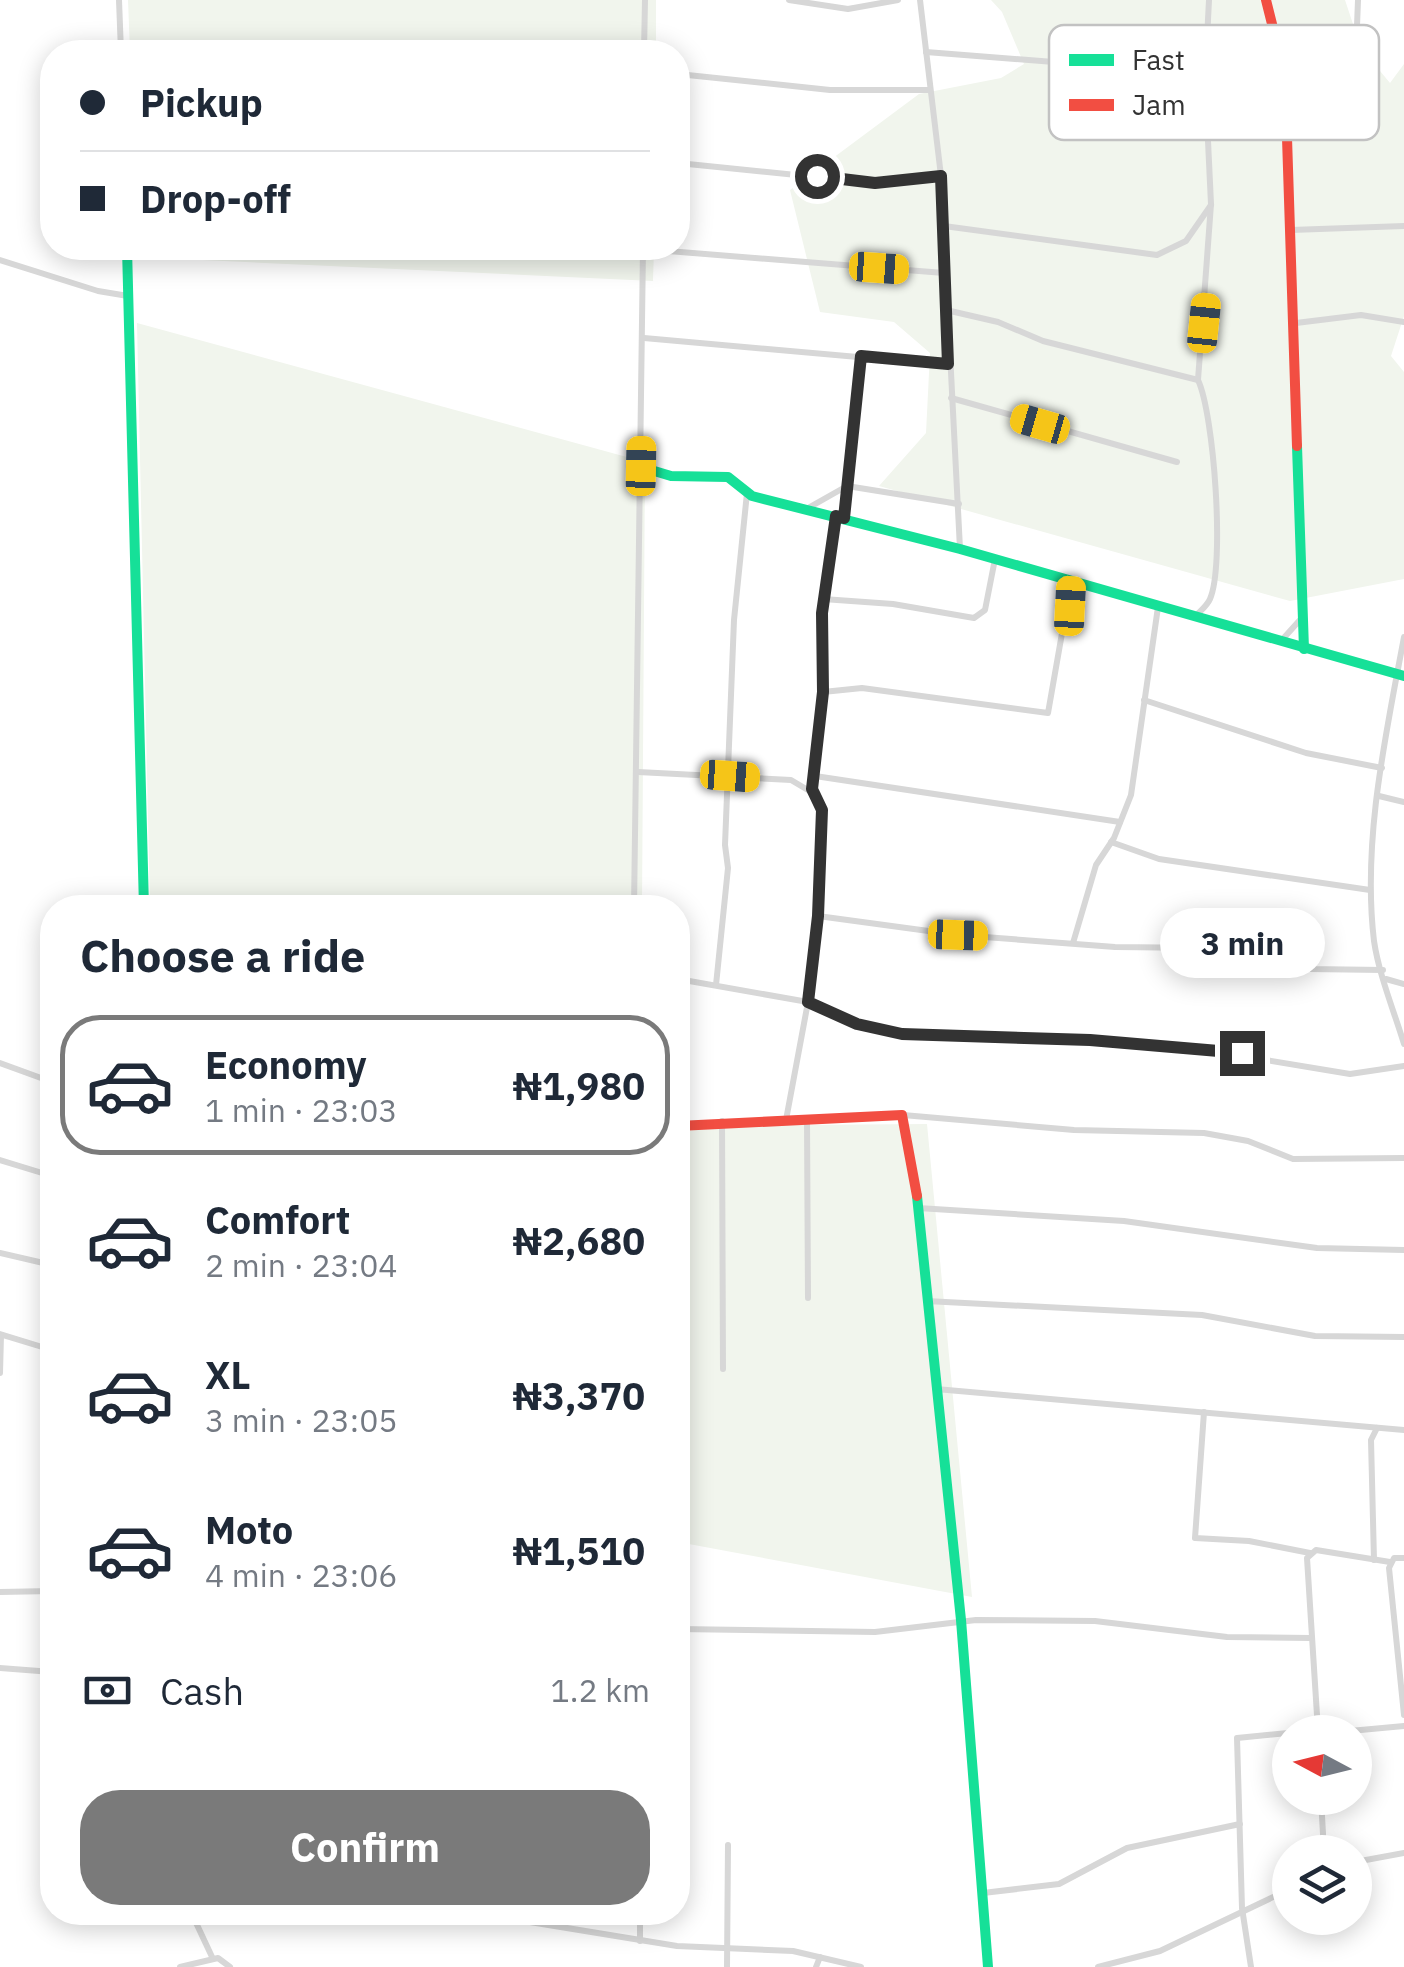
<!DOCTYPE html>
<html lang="en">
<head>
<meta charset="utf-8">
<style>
  :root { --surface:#fff; --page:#f6f6f7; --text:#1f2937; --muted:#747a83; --line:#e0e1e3; --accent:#7a7a7a }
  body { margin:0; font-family:"IBM Plex Sans",sans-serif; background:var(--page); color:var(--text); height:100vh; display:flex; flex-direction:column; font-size:38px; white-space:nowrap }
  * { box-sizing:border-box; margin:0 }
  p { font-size:32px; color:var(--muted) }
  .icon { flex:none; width:55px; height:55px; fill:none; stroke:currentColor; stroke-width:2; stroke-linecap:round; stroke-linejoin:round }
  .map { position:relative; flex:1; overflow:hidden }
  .drawer { position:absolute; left:40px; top:895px; width:650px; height:1030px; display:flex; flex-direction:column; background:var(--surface); border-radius:40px; box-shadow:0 5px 25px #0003 }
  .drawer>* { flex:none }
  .hud { position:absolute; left:40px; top:40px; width:650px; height:220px; border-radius:40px; box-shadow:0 5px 25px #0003; display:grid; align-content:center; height:220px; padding:0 40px; background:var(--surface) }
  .needle { width:65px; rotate:277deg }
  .tools { position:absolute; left:1272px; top:1715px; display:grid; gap:20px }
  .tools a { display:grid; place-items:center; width:100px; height:100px; border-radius:50%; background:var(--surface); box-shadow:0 5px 25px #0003; font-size:50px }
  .end { position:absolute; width:45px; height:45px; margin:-22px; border:12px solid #333; background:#fff; box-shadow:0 0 0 5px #fff }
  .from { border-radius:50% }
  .bubble { position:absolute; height:70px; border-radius:35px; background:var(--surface); box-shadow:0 5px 25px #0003; font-size:32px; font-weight:700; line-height:70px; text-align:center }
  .car { position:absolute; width:30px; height:60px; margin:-30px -15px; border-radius:12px; box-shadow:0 0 8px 2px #0007; background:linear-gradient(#f5c518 24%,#345 0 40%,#f5c518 0 76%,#345 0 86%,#f5c518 0) }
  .hud b { display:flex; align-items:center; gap:35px; height:95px; font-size:38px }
  .hud b+b { border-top:2px solid var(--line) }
  .hud i { width:25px; height:25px; background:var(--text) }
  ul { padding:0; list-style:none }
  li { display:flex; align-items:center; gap:30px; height:140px; margin:0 20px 15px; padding:0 20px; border:5px solid transparent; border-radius:40px }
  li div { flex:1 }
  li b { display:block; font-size:38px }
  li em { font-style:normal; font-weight:700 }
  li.current { border-color:var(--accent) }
  li>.icon { width:90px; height:90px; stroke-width:1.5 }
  h2 { padding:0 40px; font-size:45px; line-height:120px }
  .pay { display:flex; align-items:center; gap:25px; height:110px; padding:0 40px; font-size:38px }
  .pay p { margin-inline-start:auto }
  .cta { display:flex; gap:20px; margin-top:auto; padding:20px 40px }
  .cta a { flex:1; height:115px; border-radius:40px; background:var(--accent); color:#fff; font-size:40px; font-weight:700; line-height:115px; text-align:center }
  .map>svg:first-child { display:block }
  .green { fill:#f1f5ed }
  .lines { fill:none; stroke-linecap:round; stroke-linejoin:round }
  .street { stroke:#d7d7d7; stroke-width:6 }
  .fast { stroke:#16e098; stroke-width:10 }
  .jam { stroke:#f24e42; stroke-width:10 }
  .route { stroke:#333; stroke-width:12 }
  .key { fill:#fff; stroke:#c2c2c2; stroke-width:2.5 }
  .key-label { font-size:28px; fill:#333 }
</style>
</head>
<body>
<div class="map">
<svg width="1404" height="1967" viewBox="0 0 1404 1967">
  <rect width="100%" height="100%" fill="#fff"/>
  <!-- green -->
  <g class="green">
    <polygon points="128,0 656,0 656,52 130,52"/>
    <polygon points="991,0 1345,0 1361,48 1390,83 1404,64 1404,316 1391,356 1404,372 1404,579 1290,601 879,486 926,433 930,353 894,322 820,312 790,190 919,94 1001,78 1024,64 1002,12"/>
    <polygon points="137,248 654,248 653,281 137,257"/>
    <polygon points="137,323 645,462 642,907 150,907"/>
    <polygon points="927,1124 972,1597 678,1542 678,1126"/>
  </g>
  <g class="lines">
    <!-- street -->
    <g class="street">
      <polyline points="119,0 121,52"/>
      <polyline points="789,0 848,9 898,0"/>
      <polyline points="920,0 941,176 960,549"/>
      <polyline points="644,52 645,0"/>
      <polyline points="926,52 1180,72 1193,68 1196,44 1210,35 1320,60 1347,62 1356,52 1358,0"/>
      <polyline points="678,74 830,90 930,90"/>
      <polyline points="678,163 875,183 941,176"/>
      <polyline points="944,226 1157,255 1186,241 1211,205"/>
      <polyline points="1291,230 1404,226"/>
      <polyline points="643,249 944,273"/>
      <polyline points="0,260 98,291 128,296"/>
      <path d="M946,310L998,322L1043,341L1198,380C1214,414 1225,565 1210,599C1207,606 1200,611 1195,617"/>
      <polyline points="1296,323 1361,315 1404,322"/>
      <polyline points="644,338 948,365"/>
      <polyline points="1198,380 1211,204 1205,78 1209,0"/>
      <polyline points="951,398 1177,462"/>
      <polyline points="808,508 847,486 959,504"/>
      <polyline points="844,518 861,357"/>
      <polyline points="823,599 893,604 974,618 985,610 995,559"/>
      <path d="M1404,637C1386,734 1362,841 1374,941C1379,975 1394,1011 1404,1044"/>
      <polyline points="1281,641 1299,621"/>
      <polyline points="823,692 862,688 1048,713 1071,582"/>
      <polyline points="1144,700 1306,753 1382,768"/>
      <polyline points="638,772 791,780 818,796 822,810 818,916 808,1002 786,1120"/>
      <polyline points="815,776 1120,822"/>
      <path d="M813,789C827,698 818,608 836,517"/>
      <polyline points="1379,796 1404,802"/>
      <polyline points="1111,842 1159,859 1370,890"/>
      <polyline points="634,908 643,248"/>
      <polyline points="818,916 958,935 1115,947 1207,948 1252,953 1309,969 1383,970"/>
      <polyline points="1073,943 1096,865 1114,838 1131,795 1158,607"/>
      <polyline points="678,979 808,1002 857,1024 902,1034 972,1034 1187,1047 1350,1074 1404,1066"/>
      <polyline points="1386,979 1404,984"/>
      <polyline points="716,985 728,868 725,845 734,620 747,493"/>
      <polyline points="0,1063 52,1082"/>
      <polyline points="903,1115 1074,1130 1204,1133 1248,1141 1293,1159 1404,1158"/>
      <polyline points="807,1120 808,1298"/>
      <polyline points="722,1121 723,1369"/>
      <polyline points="0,1160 52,1176"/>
      <polyline points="918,1208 1124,1221 1317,1248 1404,1250"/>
      <polyline points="0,1253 52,1265"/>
      <polyline points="926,1301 1202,1315 1315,1336 1404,1337"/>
      <polyline points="0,1334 52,1350"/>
      <polyline points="0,1373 1,1335"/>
      <polyline points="936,1389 1404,1430"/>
      <polyline points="1204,1412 1195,1538 1249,1541 1310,1553"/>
      <polyline points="1404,1558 1394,1558 1389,1568 1404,1715"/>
      <polyline points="1374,1560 1371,1440 1377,1428"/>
      <polyline points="0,1592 52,1591"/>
      <polyline points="678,1629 875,1632 976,1620 1095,1621 1227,1637 1310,1638"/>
      <polyline points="0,1668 52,1672"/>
      <polyline points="1318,1731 1307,1558 1316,1550 1390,1562"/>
      <polyline points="1339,1732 1404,1726"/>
      <polyline points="1321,1798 1324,1852"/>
      <polyline points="1355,1862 1404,1853"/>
      <polyline points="983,1893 1059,1884 1127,1848 1240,1824"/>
      <polyline points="191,1912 213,1959"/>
      <polyline points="469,1912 677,1946 793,1951 861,1967"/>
      <polyline points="640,1912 640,1941"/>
      <polyline points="180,1967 218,1958 230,1967"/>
      <polyline points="727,1967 728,1845"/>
      <polyline points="816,1967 820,1957"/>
      <polyline points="1098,1967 1160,1951 1290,1889"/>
      <polyline points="1251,1967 1242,1908 1237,1738 1318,1730 1332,1732"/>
    </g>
    <!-- fast -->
    <g class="fast">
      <polyline points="127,248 144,908"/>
      <polyline points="1297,446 1304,649"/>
      <polyline points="641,467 671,476 728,477 752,496 960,549 1404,676"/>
      <polyline points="917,1196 961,1620 988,1967"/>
    </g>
    <!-- jam -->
    <g class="jam">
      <polyline points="1266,0 1285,76 1297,446"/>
      <polyline points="678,1126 902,1115 917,1196"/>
    </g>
  </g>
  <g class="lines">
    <!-- route -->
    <polyline class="route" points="817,176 875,183 941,176 948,364 861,356 844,518 836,516 822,613 823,692 812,789 822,810 818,916 808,1002 857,1024 902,1034 1090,1040 1242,1053"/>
  </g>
  <!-- legend -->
  <rect x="1049" y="25" width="330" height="115" rx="15" class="key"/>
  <rect x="1069" y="54" width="45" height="12" fill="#16e098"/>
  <rect x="1069" y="99" width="45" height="12" fill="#f24e42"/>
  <g class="key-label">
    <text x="1132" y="70">Fast</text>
    <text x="1132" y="115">Jam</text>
  </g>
</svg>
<div class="tools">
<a><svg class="needle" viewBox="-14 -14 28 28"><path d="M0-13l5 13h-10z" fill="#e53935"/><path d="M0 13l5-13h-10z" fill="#747a83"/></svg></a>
<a><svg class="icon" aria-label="layers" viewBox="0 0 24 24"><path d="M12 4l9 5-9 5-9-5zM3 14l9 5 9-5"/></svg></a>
</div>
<i class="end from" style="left:817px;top:176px"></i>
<i class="end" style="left:1242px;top:1053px"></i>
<div class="bubble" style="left:1160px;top:908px;width:165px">3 min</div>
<i class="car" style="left:879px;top:268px;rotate:94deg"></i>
<i class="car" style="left:1204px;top:323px;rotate:6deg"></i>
<i class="car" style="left:1040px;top:424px;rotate:286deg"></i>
<i class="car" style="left:641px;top:466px;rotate:1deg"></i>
<i class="car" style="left:1070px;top:606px;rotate:3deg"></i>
<i class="car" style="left:730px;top:776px;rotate:94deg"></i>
<i class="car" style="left:958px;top:935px;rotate:92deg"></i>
<div class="hud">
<b><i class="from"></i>Pickup</b>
<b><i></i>Drop-off</b>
</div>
<section class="drawer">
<h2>Choose a ride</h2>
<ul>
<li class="current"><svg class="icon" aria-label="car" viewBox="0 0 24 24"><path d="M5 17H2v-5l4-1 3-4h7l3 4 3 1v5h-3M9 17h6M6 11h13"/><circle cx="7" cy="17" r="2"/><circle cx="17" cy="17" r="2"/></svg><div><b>Economy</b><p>1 min · 23:03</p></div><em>₦1,980</em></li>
<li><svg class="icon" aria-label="car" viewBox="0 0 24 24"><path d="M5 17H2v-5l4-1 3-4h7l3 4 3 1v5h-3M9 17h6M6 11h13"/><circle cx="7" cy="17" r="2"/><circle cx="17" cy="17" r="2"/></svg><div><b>Comfort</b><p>2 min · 23:04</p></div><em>₦2,680</em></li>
<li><svg class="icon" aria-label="car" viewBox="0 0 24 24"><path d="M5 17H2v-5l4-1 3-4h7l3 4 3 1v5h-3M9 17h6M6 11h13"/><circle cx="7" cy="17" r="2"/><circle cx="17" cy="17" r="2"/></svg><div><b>XL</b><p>3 min · 23:05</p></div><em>₦3,370</em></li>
<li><svg class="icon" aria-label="car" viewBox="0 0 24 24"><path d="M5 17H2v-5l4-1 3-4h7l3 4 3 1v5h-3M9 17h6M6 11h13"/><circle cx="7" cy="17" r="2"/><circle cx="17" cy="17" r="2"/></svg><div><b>Moto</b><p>4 min · 23:06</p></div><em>₦1,510</em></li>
</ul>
<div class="pay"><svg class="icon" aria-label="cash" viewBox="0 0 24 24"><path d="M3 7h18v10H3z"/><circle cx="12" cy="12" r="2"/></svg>Cash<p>1.2 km</p></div>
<div class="cta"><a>Confirm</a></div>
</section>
</div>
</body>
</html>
